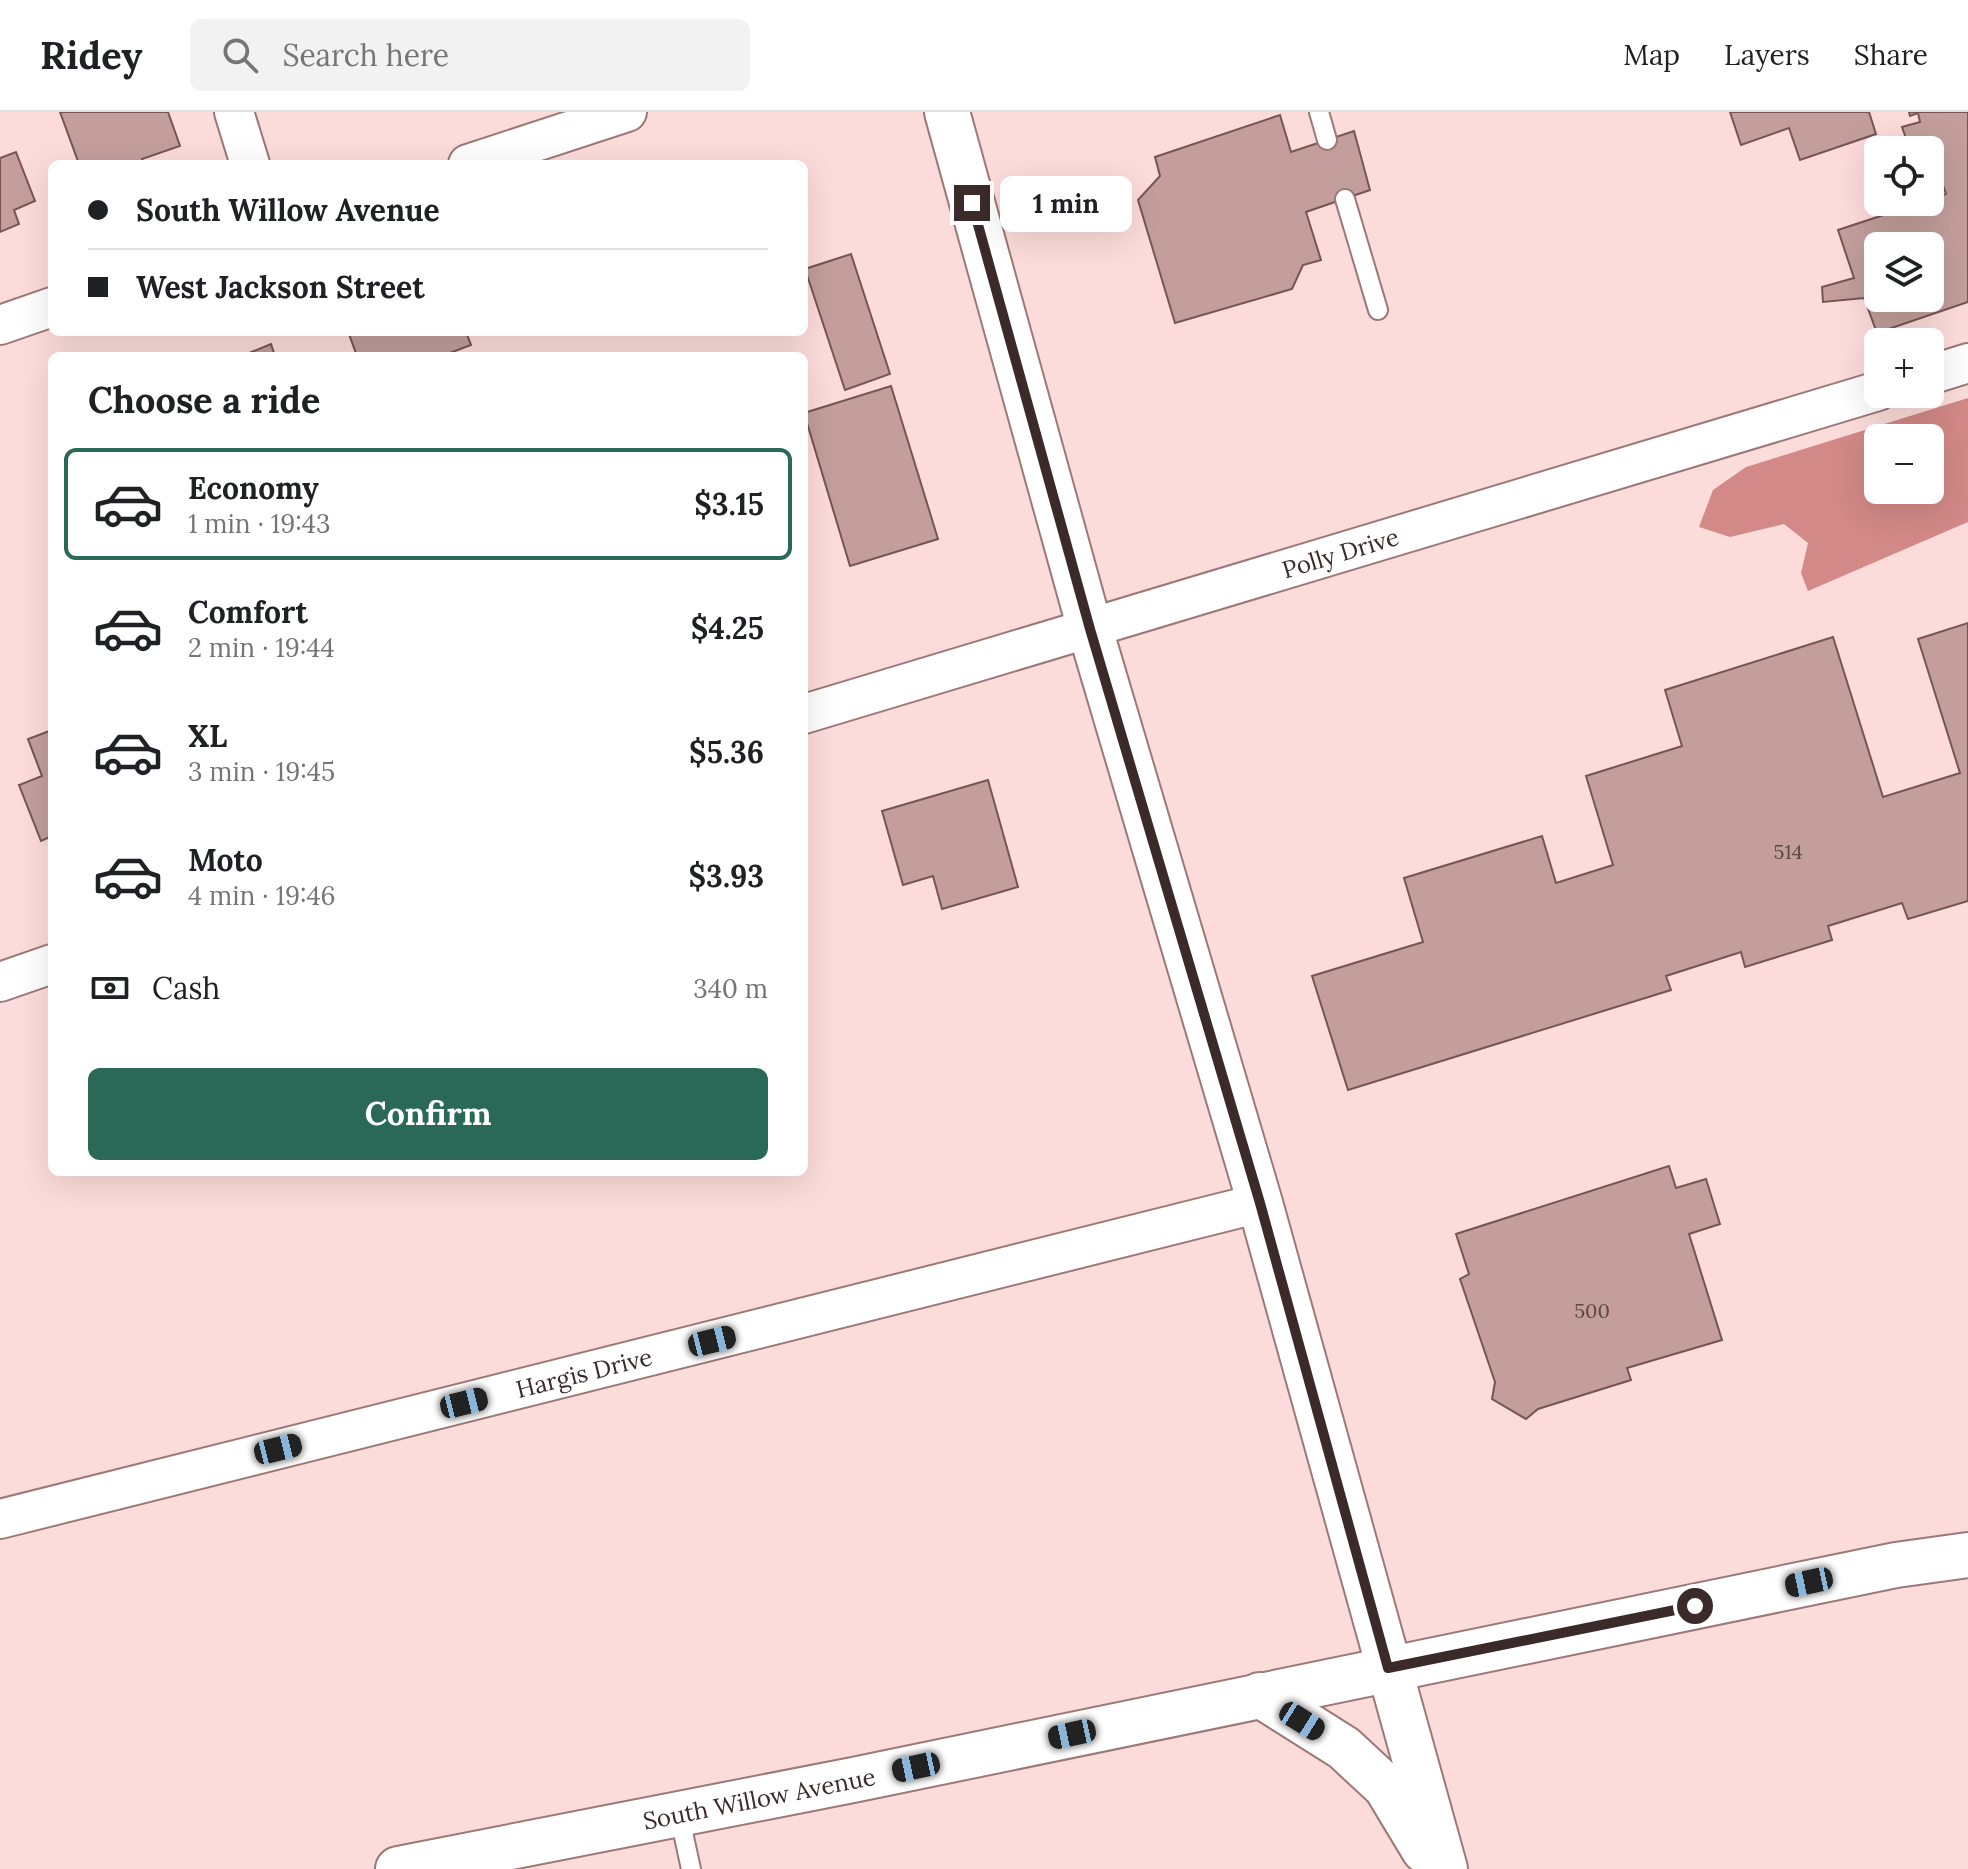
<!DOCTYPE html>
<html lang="en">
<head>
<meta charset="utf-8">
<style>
  :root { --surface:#fff; --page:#f2f2f2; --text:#202124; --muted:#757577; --line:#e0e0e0; --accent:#2a6957 }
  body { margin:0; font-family:Lora,serif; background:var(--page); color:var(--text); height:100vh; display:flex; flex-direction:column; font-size:30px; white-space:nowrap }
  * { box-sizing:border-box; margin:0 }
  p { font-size:26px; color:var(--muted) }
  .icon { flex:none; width:44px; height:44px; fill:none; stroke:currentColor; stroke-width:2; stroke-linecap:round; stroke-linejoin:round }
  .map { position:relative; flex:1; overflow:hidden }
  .panel { position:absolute; left:48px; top:240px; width:760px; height:824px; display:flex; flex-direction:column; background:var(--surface); border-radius:12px; box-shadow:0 8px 32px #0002 }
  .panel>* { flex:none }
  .hud { position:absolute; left:48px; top:48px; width:760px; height:176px; border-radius:12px; box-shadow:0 8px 32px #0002; display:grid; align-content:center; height:176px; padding:0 40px; background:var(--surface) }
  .buttons { position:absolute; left:1864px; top:24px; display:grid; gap:16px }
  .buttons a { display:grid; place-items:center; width:80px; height:80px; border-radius:12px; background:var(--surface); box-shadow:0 8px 32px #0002; font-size:40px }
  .end { position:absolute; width:36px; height:36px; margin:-18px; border:10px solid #3a2b2a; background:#fff; box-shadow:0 0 0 4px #fff }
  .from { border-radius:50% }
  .bubble { position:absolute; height:56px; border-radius:12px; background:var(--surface); box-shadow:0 8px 32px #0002; font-size:26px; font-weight:700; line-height:56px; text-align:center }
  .car { position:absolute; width:24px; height:48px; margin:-24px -12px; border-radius:10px; box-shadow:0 0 6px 2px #0007; background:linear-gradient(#222 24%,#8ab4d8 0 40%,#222 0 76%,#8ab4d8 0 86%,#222 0) }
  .hud b { display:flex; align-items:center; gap:28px; height:76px; font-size:30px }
  .hud b+b { border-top:2px solid var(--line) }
  .hud i { width:20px; height:20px; background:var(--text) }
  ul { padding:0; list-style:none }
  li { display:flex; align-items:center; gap:24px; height:112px; margin:0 16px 12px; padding:0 24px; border:4px solid transparent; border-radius:12px }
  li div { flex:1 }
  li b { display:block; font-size:30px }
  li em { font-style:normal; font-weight:700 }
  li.on { border-color:var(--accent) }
  li>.icon { width:72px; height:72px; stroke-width:1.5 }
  h2 { padding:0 40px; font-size:36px; line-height:96px }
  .pay { display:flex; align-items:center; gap:20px; height:88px; padding:0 40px; font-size:30px }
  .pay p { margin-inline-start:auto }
  .primary-button { display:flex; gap:16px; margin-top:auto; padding:16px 40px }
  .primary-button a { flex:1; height:92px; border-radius:12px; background:var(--accent); color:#fff; font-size:32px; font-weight:700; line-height:92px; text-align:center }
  header { display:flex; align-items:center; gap:48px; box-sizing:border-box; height:112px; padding:0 40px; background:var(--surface); border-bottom:2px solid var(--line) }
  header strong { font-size:38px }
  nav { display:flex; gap:44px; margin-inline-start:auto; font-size:28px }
  .search { width:560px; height:72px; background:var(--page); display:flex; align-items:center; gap:20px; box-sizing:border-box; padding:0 28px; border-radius:12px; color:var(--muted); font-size:30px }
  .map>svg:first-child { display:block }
  .forest { fill:#d28987; fill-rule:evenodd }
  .building { fill:#c39e9c; stroke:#765554; stroke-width:2; fill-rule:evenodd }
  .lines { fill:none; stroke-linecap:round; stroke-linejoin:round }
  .lane-casing { stroke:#9c7877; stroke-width:22 }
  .street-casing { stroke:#9c7877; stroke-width:42 }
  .secondary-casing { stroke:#9c7877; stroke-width:48 }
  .lane { stroke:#fff; stroke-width:18 }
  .street { stroke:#fff; stroke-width:38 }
  .secondary { stroke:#fff; stroke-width:44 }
  .route { stroke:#3a2b2a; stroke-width:10 }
  .labels { text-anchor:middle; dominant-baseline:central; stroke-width:7; stroke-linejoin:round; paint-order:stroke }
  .number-label { font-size:20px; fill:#5c4846 }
  .street-label { font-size:24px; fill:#3a2b2a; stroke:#fcdcda }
</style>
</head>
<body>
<header>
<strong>Ridey</strong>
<div class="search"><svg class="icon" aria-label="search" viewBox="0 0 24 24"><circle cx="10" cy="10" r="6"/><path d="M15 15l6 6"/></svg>Search here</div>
<nav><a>Map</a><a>Layers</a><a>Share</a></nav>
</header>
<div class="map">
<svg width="1968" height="1757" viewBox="0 0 1968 1757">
  <rect width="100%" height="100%" fill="#fcdcda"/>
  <!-- forest -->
  <path class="forest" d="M1968,286V410L1808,479L1801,461L1808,431L1784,412L1730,425L1699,415L1713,378L1746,355ZM1878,326H1930V378H1878Z"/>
  <!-- building -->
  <g class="building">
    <polygon points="60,0 168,0 180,34 142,47 144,52 79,52"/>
    <polygon points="1730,0 1869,0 1876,22 1800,48 1789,16 1741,33"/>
    <path d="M1909,0H1968V190L1877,221L1864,186L1823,190L1822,175L1854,166L1838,118L1923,90H1930V88L1946,82L1937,56L1930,58V38H1910L1902,15L1920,10L1918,1L1910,4ZM1878,134H1930V186H1878Z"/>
    <polygon points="1280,3 1291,40 1354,19 1370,78 1306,100 1321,148 1303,153 1292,177 1175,211 1138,88 1160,64 1155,45"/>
    <polygon points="16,40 35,89 14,98 19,112 0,120 0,46"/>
    <polygon points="851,142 890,262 845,278 805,157"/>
    <polygon points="355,220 466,220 471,233 442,244 357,244 349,222"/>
    <polygon points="271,232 275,244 242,244"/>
    <polygon points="891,274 938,427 850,454 804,301"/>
    <polygon points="1968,511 1968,789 1908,807 1902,791 1828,814 1832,828 1745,855 1741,840 1666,864 1671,878 1348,978 1312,864 1423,830 1404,766 1542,724 1556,771 1613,753 1586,664 1682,634 1665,578 1833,525 1883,685 1960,661 1918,527"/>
    <polygon points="52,618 52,724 41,729 19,673 42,664 28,627"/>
    <polygon points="988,668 1018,775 942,797 933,764 903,773 882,699"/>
    <polygon points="1669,1054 1676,1076 1706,1067 1720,1112 1689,1122 1722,1228 1627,1256 1631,1268 1538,1297 1526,1307 1492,1287 1495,1270 1460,1167 1469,1162 1456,1122"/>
  </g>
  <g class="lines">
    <!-- lane casing -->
    <g class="lane-casing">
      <g id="lane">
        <polyline points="1319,0 1327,28"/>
        <polyline points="1345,87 1378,198"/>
        <polyline points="679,1702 691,1757"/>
      </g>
    </g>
    <!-- street casing -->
    <g class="street-casing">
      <g id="street">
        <polyline points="234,0 250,52"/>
        <polyline points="468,52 627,0"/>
        <polyline points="0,213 52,195"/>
        <polyline points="1930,263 1968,251"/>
        <path id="s1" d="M804,602L1878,279"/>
        <polyline points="0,870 52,852"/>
        <path id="s2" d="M0,1407L1260,1091"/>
      </g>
    </g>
    <!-- secondary casing -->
    <g class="secondary-casing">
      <g id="secondary">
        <polyline points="947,0 1090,517 1260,1091 1445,1757"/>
        <polyline points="1260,1583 1344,1636 1386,1675 1424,1738"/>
        <path id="s3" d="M398,1757L853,1668L1896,1453L1968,1443"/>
      </g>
    </g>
    <!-- lane -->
    <use href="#lane" class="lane"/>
    <!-- street -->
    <use href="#street" class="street"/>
    <!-- secondary -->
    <use href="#secondary" class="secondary"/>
  </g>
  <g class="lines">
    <!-- route -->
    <polyline class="route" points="972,91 1090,517 1260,1091 1388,1556 1695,1494"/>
  </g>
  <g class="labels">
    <!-- number labels -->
    <g class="number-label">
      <text x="1788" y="739">514</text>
      <text x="1592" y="1198">500</text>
    </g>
    <!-- street labels -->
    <g class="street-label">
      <text stroke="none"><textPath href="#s1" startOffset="560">Polly Drive</textPath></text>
      <text stroke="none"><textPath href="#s2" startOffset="602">Hargis Drive</textPath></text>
      <text stroke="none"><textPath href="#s3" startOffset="368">South Willow Avenue</textPath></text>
    </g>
  </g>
</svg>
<div class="buttons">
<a><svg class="icon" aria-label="locate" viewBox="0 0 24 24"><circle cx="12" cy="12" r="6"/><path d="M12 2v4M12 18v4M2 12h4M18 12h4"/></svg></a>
<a><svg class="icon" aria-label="layers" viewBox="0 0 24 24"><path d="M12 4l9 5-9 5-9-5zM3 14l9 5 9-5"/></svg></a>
<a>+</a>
<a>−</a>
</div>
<i class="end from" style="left:1695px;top:1494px"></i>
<i class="end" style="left:972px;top:91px"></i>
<div class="bubble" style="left:1000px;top:64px;width:132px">1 min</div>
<i class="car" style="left:712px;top:1229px;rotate:76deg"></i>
<i class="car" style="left:464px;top:1291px;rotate:76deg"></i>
<i class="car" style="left:278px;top:1337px;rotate:76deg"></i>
<i class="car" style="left:1809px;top:1470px;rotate:258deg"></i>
<i class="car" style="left:1302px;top:1609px;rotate:122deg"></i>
<i class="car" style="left:1072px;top:1622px;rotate:258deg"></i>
<i class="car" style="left:916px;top:1655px;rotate:258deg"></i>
<div class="hud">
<b><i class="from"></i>South Willow Avenue</b>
<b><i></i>West Jackson Street</b>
</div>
<section class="panel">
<h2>Choose a ride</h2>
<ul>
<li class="on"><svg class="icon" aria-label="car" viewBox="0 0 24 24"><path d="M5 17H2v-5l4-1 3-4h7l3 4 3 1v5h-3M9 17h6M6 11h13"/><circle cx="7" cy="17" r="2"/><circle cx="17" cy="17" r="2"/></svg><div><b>Economy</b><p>1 min · 19:43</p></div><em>$3.15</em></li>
<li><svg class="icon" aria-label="car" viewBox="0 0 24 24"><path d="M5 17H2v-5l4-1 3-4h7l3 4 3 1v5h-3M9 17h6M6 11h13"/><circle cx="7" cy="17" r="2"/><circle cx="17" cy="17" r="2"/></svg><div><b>Comfort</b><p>2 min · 19:44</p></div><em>$4.25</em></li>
<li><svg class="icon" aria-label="car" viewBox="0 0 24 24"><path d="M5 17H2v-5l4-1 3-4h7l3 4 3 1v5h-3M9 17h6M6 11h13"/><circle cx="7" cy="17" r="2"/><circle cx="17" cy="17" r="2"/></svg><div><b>XL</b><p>3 min · 19:45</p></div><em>$5.36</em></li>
<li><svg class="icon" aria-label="car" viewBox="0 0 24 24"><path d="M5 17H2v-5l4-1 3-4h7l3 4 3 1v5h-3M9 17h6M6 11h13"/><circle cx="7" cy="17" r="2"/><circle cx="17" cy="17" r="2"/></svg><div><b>Moto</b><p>4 min · 19:46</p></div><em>$3.93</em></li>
</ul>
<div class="pay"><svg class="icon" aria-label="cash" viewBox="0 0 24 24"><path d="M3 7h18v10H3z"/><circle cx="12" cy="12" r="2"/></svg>Cash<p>340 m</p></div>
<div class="primary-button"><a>Confirm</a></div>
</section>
</div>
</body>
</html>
